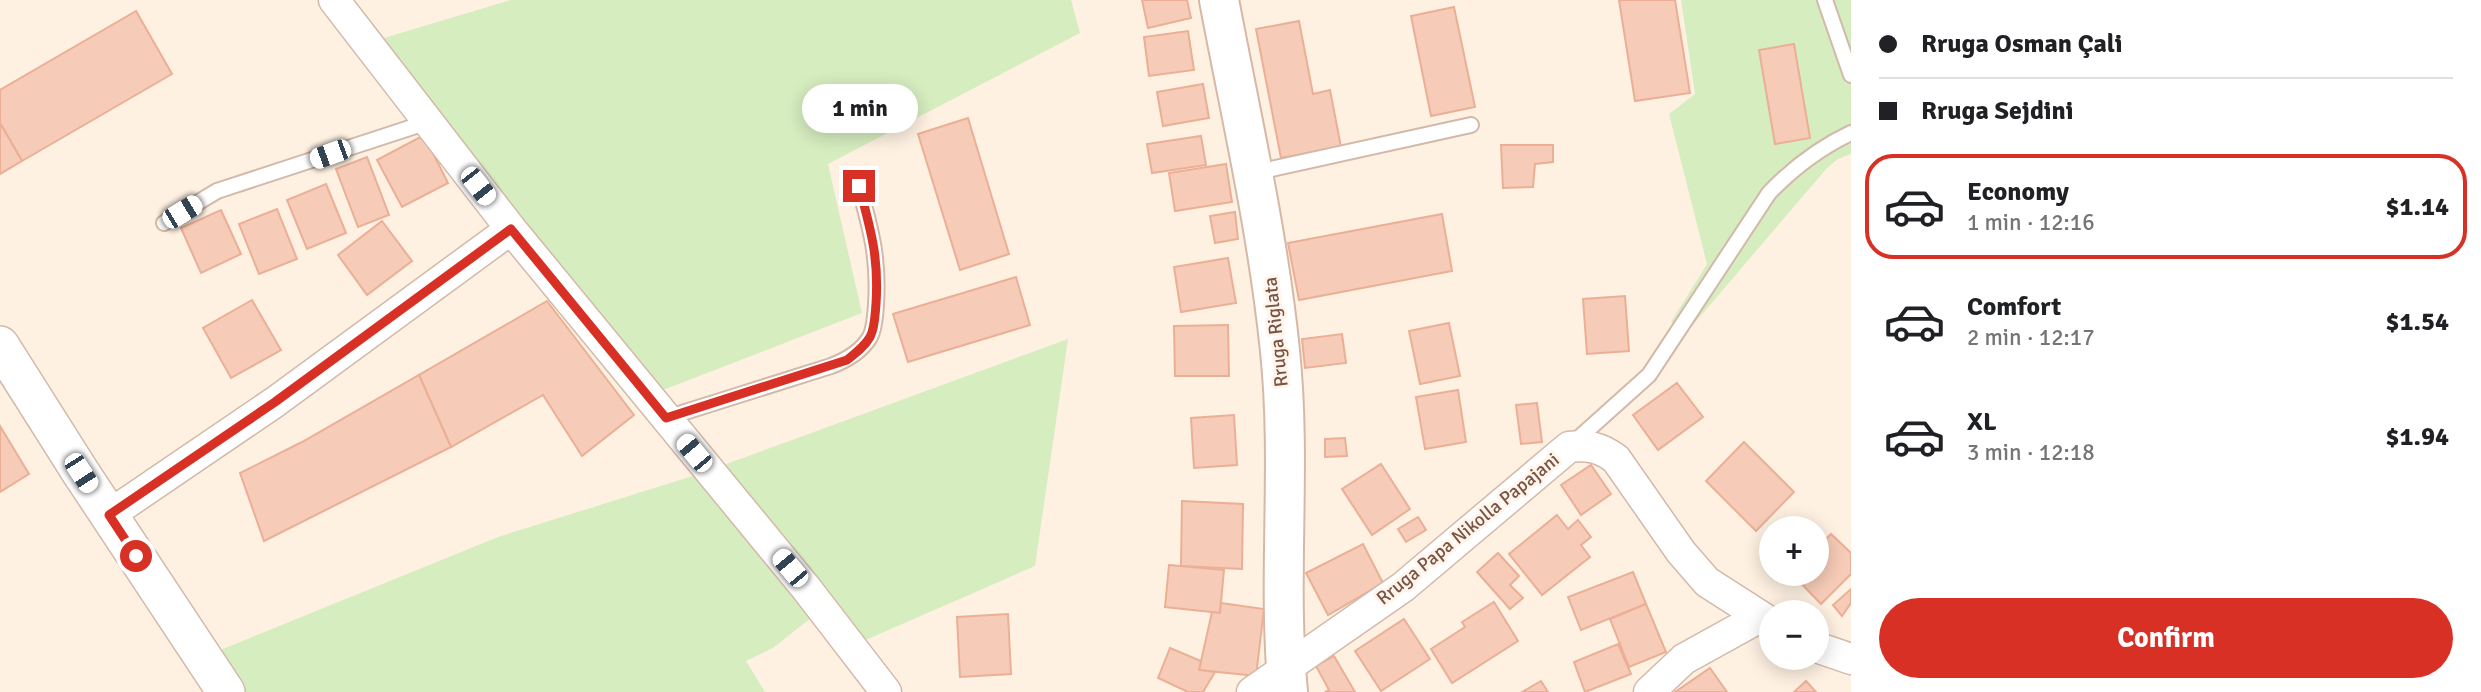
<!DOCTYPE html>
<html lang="en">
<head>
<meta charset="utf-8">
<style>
  :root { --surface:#fff; --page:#f2f2f2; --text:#202124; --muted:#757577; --line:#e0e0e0; --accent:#d93025 }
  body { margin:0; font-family:Signika,sans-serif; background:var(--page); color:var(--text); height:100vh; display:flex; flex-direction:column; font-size:26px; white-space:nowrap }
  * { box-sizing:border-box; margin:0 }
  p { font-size:23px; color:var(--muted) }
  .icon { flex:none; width:38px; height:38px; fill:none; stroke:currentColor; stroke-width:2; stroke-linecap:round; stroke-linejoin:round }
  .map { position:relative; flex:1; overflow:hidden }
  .side { display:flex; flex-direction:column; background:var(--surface); width:630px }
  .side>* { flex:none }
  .guide { display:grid; align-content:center; height:154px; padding:0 28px; background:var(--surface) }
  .buttons { position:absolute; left:1759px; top:516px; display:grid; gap:14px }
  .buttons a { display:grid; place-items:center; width:70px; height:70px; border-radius:50%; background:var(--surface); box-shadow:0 4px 18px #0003; font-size:35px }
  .end { position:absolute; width:32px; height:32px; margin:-16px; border:9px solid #d93025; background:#fff; box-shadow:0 0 0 4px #fff }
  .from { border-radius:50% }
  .bubble { position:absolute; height:49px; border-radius:24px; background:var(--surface); box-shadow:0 4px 18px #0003; font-size:23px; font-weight:700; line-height:49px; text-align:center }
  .car { position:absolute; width:21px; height:42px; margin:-21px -10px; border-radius:9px; box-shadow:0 0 5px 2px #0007; background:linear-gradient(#fff 24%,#345 0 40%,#fff 0 76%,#345 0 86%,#fff 0) }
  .guide b { display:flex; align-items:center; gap:24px; height:66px; font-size:26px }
  .guide b+b { border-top:2px solid var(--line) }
  .guide i { width:18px; height:18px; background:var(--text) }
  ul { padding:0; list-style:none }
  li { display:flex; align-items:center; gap:21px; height:105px; margin:0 14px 10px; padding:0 14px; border:4px solid transparent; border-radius:28px }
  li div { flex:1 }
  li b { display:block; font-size:26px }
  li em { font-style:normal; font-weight:700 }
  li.current { border-color:var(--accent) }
  li>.icon { width:63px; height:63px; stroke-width:1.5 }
  .button { display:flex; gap:14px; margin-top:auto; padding:14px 28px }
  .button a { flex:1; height:80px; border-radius:42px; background:var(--accent); color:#fff; font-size:28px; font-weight:700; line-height:80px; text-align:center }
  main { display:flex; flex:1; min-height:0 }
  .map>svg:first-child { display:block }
  .green { fill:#d6edbf }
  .building { fill:#f6cbb7; stroke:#ebaf96; stroke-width:2 }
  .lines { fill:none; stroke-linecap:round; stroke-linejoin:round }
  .service-casing { stroke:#d3b9aa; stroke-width:18 }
  .minor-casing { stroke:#d3b9aa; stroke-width:33 }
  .tertiary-casing { stroke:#d3b9aa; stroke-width:40 }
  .secondary-casing { stroke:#d6b8a7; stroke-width:42 }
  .service { stroke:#fff; stroke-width:14 }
  .minor { stroke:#fff; stroke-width:30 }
  .tertiary { stroke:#fff; stroke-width:37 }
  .secondary { stroke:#fff; stroke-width:38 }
  .route { stroke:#d93025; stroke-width:9 }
  .labels { text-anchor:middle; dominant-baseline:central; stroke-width:6; stroke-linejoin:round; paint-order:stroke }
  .street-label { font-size:19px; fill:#795446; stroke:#fff5ea }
</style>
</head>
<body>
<main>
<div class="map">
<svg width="1851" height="692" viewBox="0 0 1851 692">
  <rect width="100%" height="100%" fill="#fef1e2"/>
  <!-- green -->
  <g class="green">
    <polygon points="511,0 1071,0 1080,33 828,164 862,313 663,390 377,40"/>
    <polygon points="1681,0 1851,0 1851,154 1838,159 1827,168 1686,333 1679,330 1671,322 1707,264 1669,114 1695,94"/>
    <polygon points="1068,339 1035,566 861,642 831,602 773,648 746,661 765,692 225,692 203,657 498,537 699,474"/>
  </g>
  <!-- building -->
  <g class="building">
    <polygon points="1142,0 1187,0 1191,18 1148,28"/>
    <polygon points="1619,0 1675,0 1690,93 1635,101"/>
    <polygon points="1454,7 1475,107 1431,116 1411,16"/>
    <polygon points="136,11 172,74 22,161 0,123 0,90"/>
    <polygon points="1299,21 1313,94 1330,90 1341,147 1281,158 1256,29"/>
    <polygon points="1188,31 1194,70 1149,76 1144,37"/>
    <polygon points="1794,44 1810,138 1775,144 1759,50"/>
    <polygon points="1203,84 1209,118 1163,126 1157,92"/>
    <polygon points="968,118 1009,254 960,270 918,134"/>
    <polygon points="0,123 22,161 0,174"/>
    <polygon points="424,135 448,183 402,207 377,160"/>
    <polygon points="1201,136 1206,165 1152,173 1147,144"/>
    <polygon points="1501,145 1553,145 1553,162 1535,164 1533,187 1503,188"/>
    <polygon points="367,157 389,215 358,227 336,169"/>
    <polygon points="1226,164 1232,202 1175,211 1169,173"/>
    <polygon points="326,184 346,233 307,249 287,200"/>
    <polygon points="277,209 297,259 259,274 239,224"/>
    <polygon points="221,210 241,254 201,273 181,228"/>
    <polygon points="1235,212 1238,239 1215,243 1210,216"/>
    <polygon points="1442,214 1452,271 1299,300 1288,243"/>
    <polygon points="382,221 412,261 367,295 338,255"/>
    <polygon points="1228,258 1236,303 1181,312 1174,267"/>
    <polygon points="1016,277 1030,325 908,362 893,314"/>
    <polygon points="1625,296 1629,351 1587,354 1583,299"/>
    <polygon points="252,300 281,350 231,378 203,328"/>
    <polygon points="547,301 634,415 582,456 543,395 451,447 419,375"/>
    <polygon points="1449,323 1460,376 1420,384 1409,331"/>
    <polygon points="1228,325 1229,376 1175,376 1174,326"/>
    <polygon points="1342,334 1346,363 1305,368 1302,339"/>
    <polygon points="419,375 451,447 264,541 240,473 302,442"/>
    <polygon points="1677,383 1703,417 1658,450 1633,415"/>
    <polygon points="1458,390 1466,442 1425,449 1416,397"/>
    <polygon points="1537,403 1542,442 1521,444 1516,405"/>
    <polygon points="1234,415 1237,465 1194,468 1191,418"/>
    <polygon points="0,426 29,474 0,492"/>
    <polygon points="1345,438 1347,456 1325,457 1325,439"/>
    <polygon points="1744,442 1794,492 1756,531 1706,481"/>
    <polygon points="1381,464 1410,509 1372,535 1342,489"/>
    <polygon points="1591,465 1611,494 1581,515 1561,485"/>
    <polygon points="1182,501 1243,504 1242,569 1181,566"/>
    <polygon points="1557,515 1568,529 1578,520 1591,537 1581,545 1590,557 1542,595 1509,554"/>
    <polygon points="1418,517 1426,530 1406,542 1398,529"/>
    <polygon points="1831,534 1851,553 1851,574 1821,604 1792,574 1816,574 1816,549"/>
    <polygon points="1363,544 1383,583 1328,615 1306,573"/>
    <polygon points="1498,553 1519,576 1510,585 1523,598 1510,609 1477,572"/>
    <polygon points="1169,565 1224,570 1220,613 1165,607"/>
    <polygon points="1633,572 1646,604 1581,630 1568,597"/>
    <polygon points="1851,589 1851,603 1842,616 1833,605"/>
    <polygon points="1494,602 1518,641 1452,683 1431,649 1465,627 1462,622"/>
    <polygon points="1221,603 1264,609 1256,676 1199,670 1212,612 1220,613"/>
    <polygon points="1646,604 1666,652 1629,667 1610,619"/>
    <polygon points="1008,614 1011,674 960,677 957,617"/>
    <polygon points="1404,619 1430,659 1381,691 1355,651"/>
    <polygon points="1618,644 1631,674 1585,692 1574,662"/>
    <polygon points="1170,648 1201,661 1199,670 1215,672 1203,692 1188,692 1158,678"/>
    <polygon points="1334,656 1355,692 1325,692 1329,690 1316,666"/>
    <polygon points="1710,668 1727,692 1675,692"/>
    <polygon points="1541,681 1548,692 1522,692"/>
    <polygon points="1806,681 1816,692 1794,692"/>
  </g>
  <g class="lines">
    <!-- service casing -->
    <g class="service-casing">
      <g id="service">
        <polyline points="1825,0 1851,75"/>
        <polyline points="1253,173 1471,125"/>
        <polyline points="164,223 217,191 428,122"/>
        <path d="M666,418L831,366C847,360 861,352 870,337C875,328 875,315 876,305C879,257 871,231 859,186"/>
        <path d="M1571,445L1649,375L1769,193C1794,167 1819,148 1851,133"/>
      </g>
    </g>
    <!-- minor casing -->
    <g class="minor-casing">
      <g id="minor">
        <polyline points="334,0 511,229 806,588 886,692"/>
        <polyline points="109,515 275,402 511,229"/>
        <polyline points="1816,647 1851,659"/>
        <path d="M1252,692L1403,587L1569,447C1588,445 1600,447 1616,459L1681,552L1707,582L1771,623"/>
        <polyline points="1649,692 1684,659 1760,617"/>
      </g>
    </g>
    <!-- tertiary casing -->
    <g class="tertiary-casing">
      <polyline id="tertiary" points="0,345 81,473 226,692"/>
    </g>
    <!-- secondary casing -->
    <g class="secondary-casing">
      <path id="secondary" d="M1219,0C1241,116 1268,233 1280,351C1292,465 1277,579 1288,692"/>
    </g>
    <!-- service -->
    <use href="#service" class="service"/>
    <!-- minor -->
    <use href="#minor" class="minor"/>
    <!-- tertiary -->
    <use href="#tertiary" class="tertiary"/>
    <!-- secondary -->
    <use href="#secondary" class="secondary"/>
  </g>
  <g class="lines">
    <!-- route -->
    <path class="route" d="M136,556L109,515L275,402L511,229L666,418L847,360C856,353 865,346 870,337C875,328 875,315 876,304C879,257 871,231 859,186"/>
  </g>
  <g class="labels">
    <!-- street labels -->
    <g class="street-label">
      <text transform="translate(1276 332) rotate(-96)">Rruga Riglata</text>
      <text transform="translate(1468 529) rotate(-39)">Rruga Papa Nikolla Papajani</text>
    </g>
  </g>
</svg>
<div class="buttons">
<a>+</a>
<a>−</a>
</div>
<i class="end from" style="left:136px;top:556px"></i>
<i class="end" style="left:859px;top:186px"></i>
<div class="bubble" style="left:802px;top:84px;width:116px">1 min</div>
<i class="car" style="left:330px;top:154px;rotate:250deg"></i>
<i class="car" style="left:478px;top:186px;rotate:142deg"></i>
<i class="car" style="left:182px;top:212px;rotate:59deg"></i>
<i class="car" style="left:694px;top:453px;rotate:320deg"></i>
<i class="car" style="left:81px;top:473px;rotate:147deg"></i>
<i class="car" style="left:790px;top:568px;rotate:320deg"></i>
</div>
<section class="side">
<div class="guide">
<b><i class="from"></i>Rruga Osman Çali</b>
<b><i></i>Rruga Sejdini</b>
</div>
<ul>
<li class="current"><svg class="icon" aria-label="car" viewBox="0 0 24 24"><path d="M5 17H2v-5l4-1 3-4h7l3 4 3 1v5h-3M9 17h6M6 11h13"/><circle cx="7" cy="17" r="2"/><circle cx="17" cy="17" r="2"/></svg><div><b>Economy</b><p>1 min · 12:16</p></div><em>$1.14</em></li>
<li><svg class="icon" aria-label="car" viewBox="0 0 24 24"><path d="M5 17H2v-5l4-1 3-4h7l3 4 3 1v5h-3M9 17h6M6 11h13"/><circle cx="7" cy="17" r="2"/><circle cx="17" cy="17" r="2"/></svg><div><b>Comfort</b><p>2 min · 12:17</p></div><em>$1.54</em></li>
<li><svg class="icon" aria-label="car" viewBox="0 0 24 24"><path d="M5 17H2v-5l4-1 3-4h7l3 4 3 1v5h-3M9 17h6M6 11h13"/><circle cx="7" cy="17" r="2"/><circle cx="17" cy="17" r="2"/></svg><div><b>XL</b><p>3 min · 12:18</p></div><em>$1.94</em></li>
</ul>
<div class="button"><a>Confirm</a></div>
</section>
</main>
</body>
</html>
